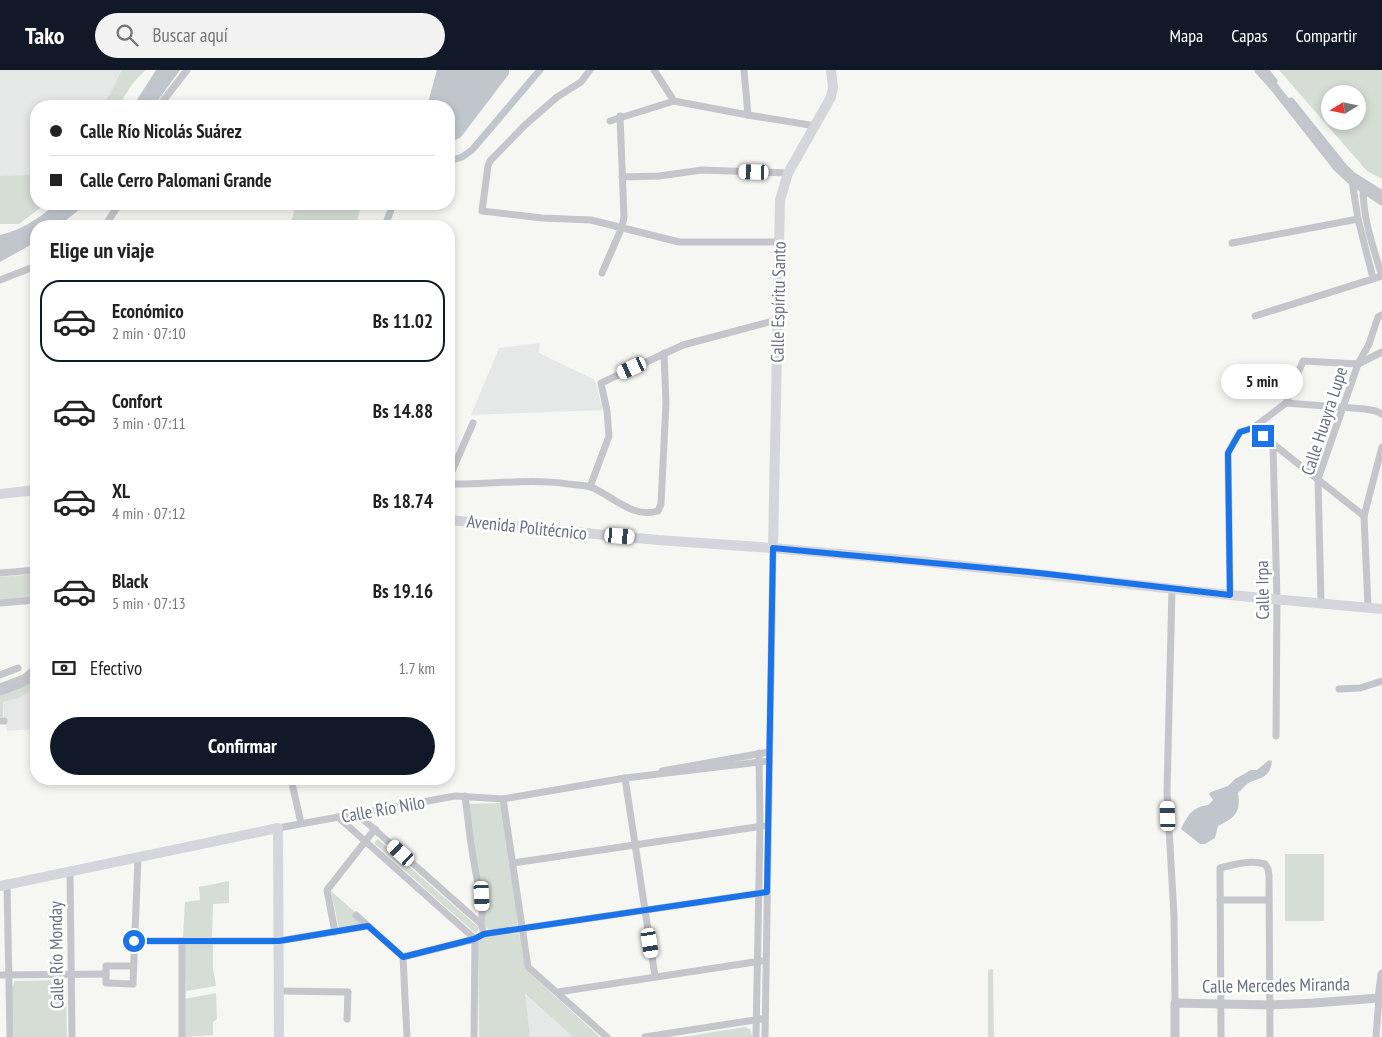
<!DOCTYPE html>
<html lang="es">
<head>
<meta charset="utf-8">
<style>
  :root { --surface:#fff; --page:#f2f2f2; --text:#222; --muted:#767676; --line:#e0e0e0; --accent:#111827 }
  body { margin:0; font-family:"PT Sans Narrow",sans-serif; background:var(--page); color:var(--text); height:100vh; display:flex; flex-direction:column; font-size:19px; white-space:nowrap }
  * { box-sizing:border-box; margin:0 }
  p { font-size:16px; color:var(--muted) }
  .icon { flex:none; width:28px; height:28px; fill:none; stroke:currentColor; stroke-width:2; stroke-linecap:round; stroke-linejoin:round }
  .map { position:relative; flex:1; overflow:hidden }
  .drawer { position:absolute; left:30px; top:150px; width:425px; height:565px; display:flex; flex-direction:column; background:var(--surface); border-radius:20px; box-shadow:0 2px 8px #0003 }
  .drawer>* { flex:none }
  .hud { position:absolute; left:30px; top:30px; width:425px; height:110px; border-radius:20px; box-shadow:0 2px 8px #0003; display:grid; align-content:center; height:110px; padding:0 20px; background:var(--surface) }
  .needle { width:32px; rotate:260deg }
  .fabs { position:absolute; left:1321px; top:15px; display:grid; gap:10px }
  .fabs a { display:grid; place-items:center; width:45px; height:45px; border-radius:50%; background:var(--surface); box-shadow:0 2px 8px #0003; font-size:25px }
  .end { position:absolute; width:22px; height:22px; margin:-11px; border:6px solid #1a73e8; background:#fff; box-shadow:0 0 0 2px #fff }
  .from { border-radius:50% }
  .bubble { position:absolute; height:35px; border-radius:18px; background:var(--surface); box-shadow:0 2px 8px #0003; font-size:16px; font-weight:600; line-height:35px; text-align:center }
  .car { position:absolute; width:15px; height:30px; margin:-15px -8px; border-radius:6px; box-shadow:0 0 4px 1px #0007; background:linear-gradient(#fff 24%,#345 0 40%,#fff 0 76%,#345 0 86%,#fff 0) }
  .hud b { display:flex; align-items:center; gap:18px; height:48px; font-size:19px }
  .hud b+b { border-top:1px solid var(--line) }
  .hud i { width:12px; height:12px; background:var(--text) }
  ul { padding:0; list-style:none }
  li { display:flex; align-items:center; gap:15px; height:82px; margin:0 10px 8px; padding:0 10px; border:2px solid transparent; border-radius:20px }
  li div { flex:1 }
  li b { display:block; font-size:19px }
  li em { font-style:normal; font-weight:600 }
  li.selected { border-color:var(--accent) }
  li>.icon { width:45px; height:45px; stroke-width:1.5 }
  h2 { padding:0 20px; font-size:22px; line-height:60px }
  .pay { display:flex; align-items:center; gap:12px; height:55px; padding:0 20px; font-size:19px }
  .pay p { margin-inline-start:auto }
  .primary-button { display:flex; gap:10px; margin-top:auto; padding:10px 20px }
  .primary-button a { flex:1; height:58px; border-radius:30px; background:var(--accent); color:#fff; font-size:20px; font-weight:600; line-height:58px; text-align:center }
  header { display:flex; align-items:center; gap:30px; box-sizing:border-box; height:70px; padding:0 25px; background:var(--accent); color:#fff }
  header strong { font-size:24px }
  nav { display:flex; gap:28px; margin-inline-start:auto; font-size:18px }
  .search { width:350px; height:45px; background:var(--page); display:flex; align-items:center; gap:12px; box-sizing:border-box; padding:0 18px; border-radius:28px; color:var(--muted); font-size:19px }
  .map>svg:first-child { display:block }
  .built { fill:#e6e7e7 }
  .green { fill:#d6ddd5; fill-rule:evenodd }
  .water { fill:#c1c6cd }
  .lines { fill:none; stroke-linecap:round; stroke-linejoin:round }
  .canal { stroke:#c1c6cd; stroke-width:7 }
  .minor { stroke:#c5c6cb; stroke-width:7 }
  .tertiary { stroke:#c5c6cb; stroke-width:9 }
  .secondary { stroke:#d5d6dc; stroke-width:10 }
  .route { stroke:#1a73e8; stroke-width:6 }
  .labels { text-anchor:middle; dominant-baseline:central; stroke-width:5; stroke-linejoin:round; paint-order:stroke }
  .street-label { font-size:18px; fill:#686f82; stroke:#fff }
</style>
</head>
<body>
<header>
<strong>Tako</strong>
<div class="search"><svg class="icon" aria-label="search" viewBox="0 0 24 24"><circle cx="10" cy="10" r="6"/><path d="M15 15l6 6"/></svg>Buscar aquí</div>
<nav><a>Mapa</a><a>Capas</a><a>Compartir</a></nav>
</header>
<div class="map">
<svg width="1382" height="967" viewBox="0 0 1382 967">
  <rect width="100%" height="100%" fill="#f6f6f3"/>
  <!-- built -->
  <g class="built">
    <polygon points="0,0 145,0 133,13 118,36 36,36 36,134 45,134 19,154 0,154"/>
    <polygon points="540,273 539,283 595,310 603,340 471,345 499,278"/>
    <polygon points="36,618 36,659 7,661 4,651 3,632 19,628"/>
    <polygon points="524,924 573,967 530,967"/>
  </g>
  <!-- green -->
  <g class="green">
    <polygon points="122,0 145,0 133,13 118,36 102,36 110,24"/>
    <path d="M1279,0H1382V109L1367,101ZM1330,24H1358V51H1330Z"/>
    <polygon points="36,101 36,134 45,134 19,154 0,154 0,106 29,105"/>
    <polygon points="296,134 362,134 355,156 290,156"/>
    <polygon points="36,504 36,528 0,530 0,507"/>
    <polygon points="36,601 36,618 19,628 3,632 3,647 0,647 0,619"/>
    <polygon points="502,733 518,855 489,860 485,856 485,829 477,793 469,734"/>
    <polygon points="378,769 479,858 476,864 374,773"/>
    <rect x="1285" y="784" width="39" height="67"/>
    <polygon points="229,811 229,833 213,834 212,867 183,867 185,832 200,830 199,817"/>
    <polygon points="331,821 354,841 353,844 363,854 339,858"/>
    <polygon points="519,863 525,899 600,967 573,967 525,924 530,967 479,967 478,871 484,867"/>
    <polygon points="184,874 213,874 213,898 216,916 186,921"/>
    <polygon points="993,899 994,967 988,967 988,900"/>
    <polygon points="59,910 62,911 66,917 67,967 14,967 12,918 15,911"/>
    <polygon points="216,923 217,949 213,952 213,965 184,967 185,929"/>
    <polygon points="745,957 750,959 752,967 682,967"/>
  </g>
  <!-- water -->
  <g class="water">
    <polygon points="156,0 180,0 154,36 133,36"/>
    <polygon points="437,0 509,0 509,4 461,67 450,73 449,36 427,36"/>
    <path d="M55,134H86L59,156H36V172L0,192V165C21,160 39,149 55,134Z"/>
    <path d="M1269,690L1272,691C1270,710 1258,707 1247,714C1244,717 1241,720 1238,723C1241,743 1235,747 1218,756L1215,768L1205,774H1200L1181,759C1188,745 1192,737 1208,735L1213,730L1209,724L1211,722L1228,716L1235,709L1251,700H1257Z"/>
  </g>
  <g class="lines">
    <!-- canal -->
    <g class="canal">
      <polyline points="1265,0 1274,11"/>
      <polyline points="1291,31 1344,97 1352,105 1382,124"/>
      <polyline points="449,91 462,87 472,80 540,0"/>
      <polyline points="385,156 393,134"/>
      <polyline points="1339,619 1360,618 1382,611"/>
      <polyline points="0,622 20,615 36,606"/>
    </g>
    <!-- minor -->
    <g class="minor">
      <polyline points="590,0 581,12 557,27 525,55 490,91 488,96 482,141 542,148 591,150 679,172 779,172"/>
      <polyline points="654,0 674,31 748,45 816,56"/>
      <polyline points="744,0 748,45"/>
      <polyline points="159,36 187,0"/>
      <polyline points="610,51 674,31"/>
      <polyline points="622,107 659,106 702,100 788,103"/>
      <polyline points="1352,111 1358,149 1373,208"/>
      <path d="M1363,118C1363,149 1373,177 1382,206"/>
      <polyline points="105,156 119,134"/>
      <polyline points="1232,173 1358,149"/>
      <polyline points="602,203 622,157 624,147 620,46"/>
      <polyline points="0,210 36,196"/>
      <polyline points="1255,246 1382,206"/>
      <polyline points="1286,333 1365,339 1376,341 1382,344"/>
      <polyline points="1253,358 1364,446"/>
      <polyline points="1273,375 1277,529 1276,666"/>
      <polyline points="449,408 473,353"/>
      <path d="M449,414C489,415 529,408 568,414C576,415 584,415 591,417C613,426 632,449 658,441L661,434L666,333L664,283"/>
      <polyline points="590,417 609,366 607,341 601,313 683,275 777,250"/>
      <polyline points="0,503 36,500"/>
      <polyline points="1172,519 1167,722 1174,846 1175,933"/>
      <polyline points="1230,525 1228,383 1240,362 1253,358 1286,333 1303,291 1358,294 1382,282"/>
      <polyline points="0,533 36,530"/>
      <polyline points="1321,533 1318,409 1358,294 1369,274 1378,247 1382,245"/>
      <polyline points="1368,537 1364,446 1382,377"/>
      <polyline points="0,605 18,598"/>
      <polyline points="0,617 24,608 36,598"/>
      <polyline points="0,651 4,651"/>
      <polyline points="662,701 769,682"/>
      <polyline points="625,708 655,906"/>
      <polyline points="291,709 301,753"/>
      <path d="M465,726C468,748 470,771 474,792C477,814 485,833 481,854"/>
      <polyline points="503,729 528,897 607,967"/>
      <polyline points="356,743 481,854 484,864"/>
      <polyline points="338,747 475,869"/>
      <polyline points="278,758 455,726 503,729 625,708 769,691"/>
      <polyline points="513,793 763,756"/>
      <polyline points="70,802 72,967"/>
      <polyline points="7,814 10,967"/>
      <polyline points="1220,830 1269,830"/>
      <polyline points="356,845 403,887"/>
      <polyline points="335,862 327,820 375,759"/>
      <polyline points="134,871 279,871 368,856"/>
      <polyline points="403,887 475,869 484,864 767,822"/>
      <polyline points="403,887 407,967"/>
      <polyline points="133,896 106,896 106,913 133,914 138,787"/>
      <polyline points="0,905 106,904"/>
      <polyline points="280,921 348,922 347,949"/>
      <polyline points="558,922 761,891"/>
      <polyline points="182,967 182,871"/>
      <polyline points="474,967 475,869"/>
      <polyline points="645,967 761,949"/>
      <polyline points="756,967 760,756 759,683"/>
      <polyline points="765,967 773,478"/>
      <path d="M1221,967L1220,798C1235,794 1250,790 1265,794L1268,799L1269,805L1270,967"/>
      <polyline points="1376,967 1379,928"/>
    </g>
    <!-- tertiary -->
    <g class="tertiary">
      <polyline points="1259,0 1275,18 1337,97 1352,111 1382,131"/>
      <polyline points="1175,967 1175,933 1270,935 1314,933 1379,928 1382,904"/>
    </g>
    <!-- secondary -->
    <g class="secondary">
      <polyline points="0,424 36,420"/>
      <polyline points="449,450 658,470 773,478 918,491 1230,525 1382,539"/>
      <polyline points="773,478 780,130 788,103 831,27 833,17 831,0"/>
      <polyline points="0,816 278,758 279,967"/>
    </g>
  </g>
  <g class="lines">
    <!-- route -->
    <polyline class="route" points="134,871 279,871 368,856 403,887 474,869 484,864 767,822 773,478 1039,503 1230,525 1228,383 1240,362 1253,358 1263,366"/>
  </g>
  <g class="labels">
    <!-- street labels -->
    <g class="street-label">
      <text transform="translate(778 232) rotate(-89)">Calle Espíritu Santo</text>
      <text transform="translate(1324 351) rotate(-72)">Calle Huayra Lupe</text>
      <text transform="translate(527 457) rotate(6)">Avenida Politécnico</text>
      <text transform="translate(1262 520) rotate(-91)">Calle Irpa</text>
      <text transform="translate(383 739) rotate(-10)">Calle Río Nilo</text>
      <text transform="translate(56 885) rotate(-91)">Calle Río Monday</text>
      <text transform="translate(1276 915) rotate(-1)">Calle Mercedes Miranda</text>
    </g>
  </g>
</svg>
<div class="fabs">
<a><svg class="needle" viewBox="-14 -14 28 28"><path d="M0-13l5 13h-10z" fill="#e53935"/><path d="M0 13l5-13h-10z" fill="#767676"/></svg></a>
</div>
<i class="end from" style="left:134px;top:871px"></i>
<i class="end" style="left:1263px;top:366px"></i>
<div class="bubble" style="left:1221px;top:294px;width:82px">5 min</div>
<i class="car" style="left:754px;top:102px;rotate:272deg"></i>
<i class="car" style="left:632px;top:298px;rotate:245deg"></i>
<i class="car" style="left:620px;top:466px;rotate:95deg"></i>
<i class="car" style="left:1168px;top:746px;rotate:358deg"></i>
<i class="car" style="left:401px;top:783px;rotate:312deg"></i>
<i class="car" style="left:482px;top:826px;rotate:177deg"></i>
<i class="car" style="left:650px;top:873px;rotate:171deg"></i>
<div class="hud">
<b><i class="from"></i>Calle Río Nicolás Suárez</b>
<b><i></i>Calle Cerro Palomani Grande</b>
</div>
<section class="drawer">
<h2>Elige un viaje</h2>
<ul>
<li class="selected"><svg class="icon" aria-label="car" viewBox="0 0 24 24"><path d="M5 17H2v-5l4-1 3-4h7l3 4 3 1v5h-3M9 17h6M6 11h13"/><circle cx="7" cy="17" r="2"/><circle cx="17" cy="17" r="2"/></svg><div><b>Económico</b><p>2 min · 07:10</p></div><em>Bs 11.02</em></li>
<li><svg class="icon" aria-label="car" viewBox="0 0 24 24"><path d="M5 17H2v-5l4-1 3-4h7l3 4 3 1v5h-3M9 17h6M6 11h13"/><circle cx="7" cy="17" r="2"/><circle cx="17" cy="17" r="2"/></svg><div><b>Confort</b><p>3 min · 07:11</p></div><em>Bs 14.88</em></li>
<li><svg class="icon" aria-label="car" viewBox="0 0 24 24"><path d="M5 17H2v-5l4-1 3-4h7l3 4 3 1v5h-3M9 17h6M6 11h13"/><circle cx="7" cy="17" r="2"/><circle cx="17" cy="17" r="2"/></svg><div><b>XL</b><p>4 min · 07:12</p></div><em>Bs 18.74</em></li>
<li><svg class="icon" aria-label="car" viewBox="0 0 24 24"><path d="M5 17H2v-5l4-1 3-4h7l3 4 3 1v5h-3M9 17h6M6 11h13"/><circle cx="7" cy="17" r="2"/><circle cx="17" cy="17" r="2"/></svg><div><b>Black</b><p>5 min · 07:13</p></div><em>Bs 19.16</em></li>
</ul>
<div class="pay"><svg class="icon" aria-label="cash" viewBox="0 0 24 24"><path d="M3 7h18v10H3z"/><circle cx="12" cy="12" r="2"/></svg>Efectivo<p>1.7 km</p></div>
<div class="primary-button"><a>Confirmar</a></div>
</section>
</div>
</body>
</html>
